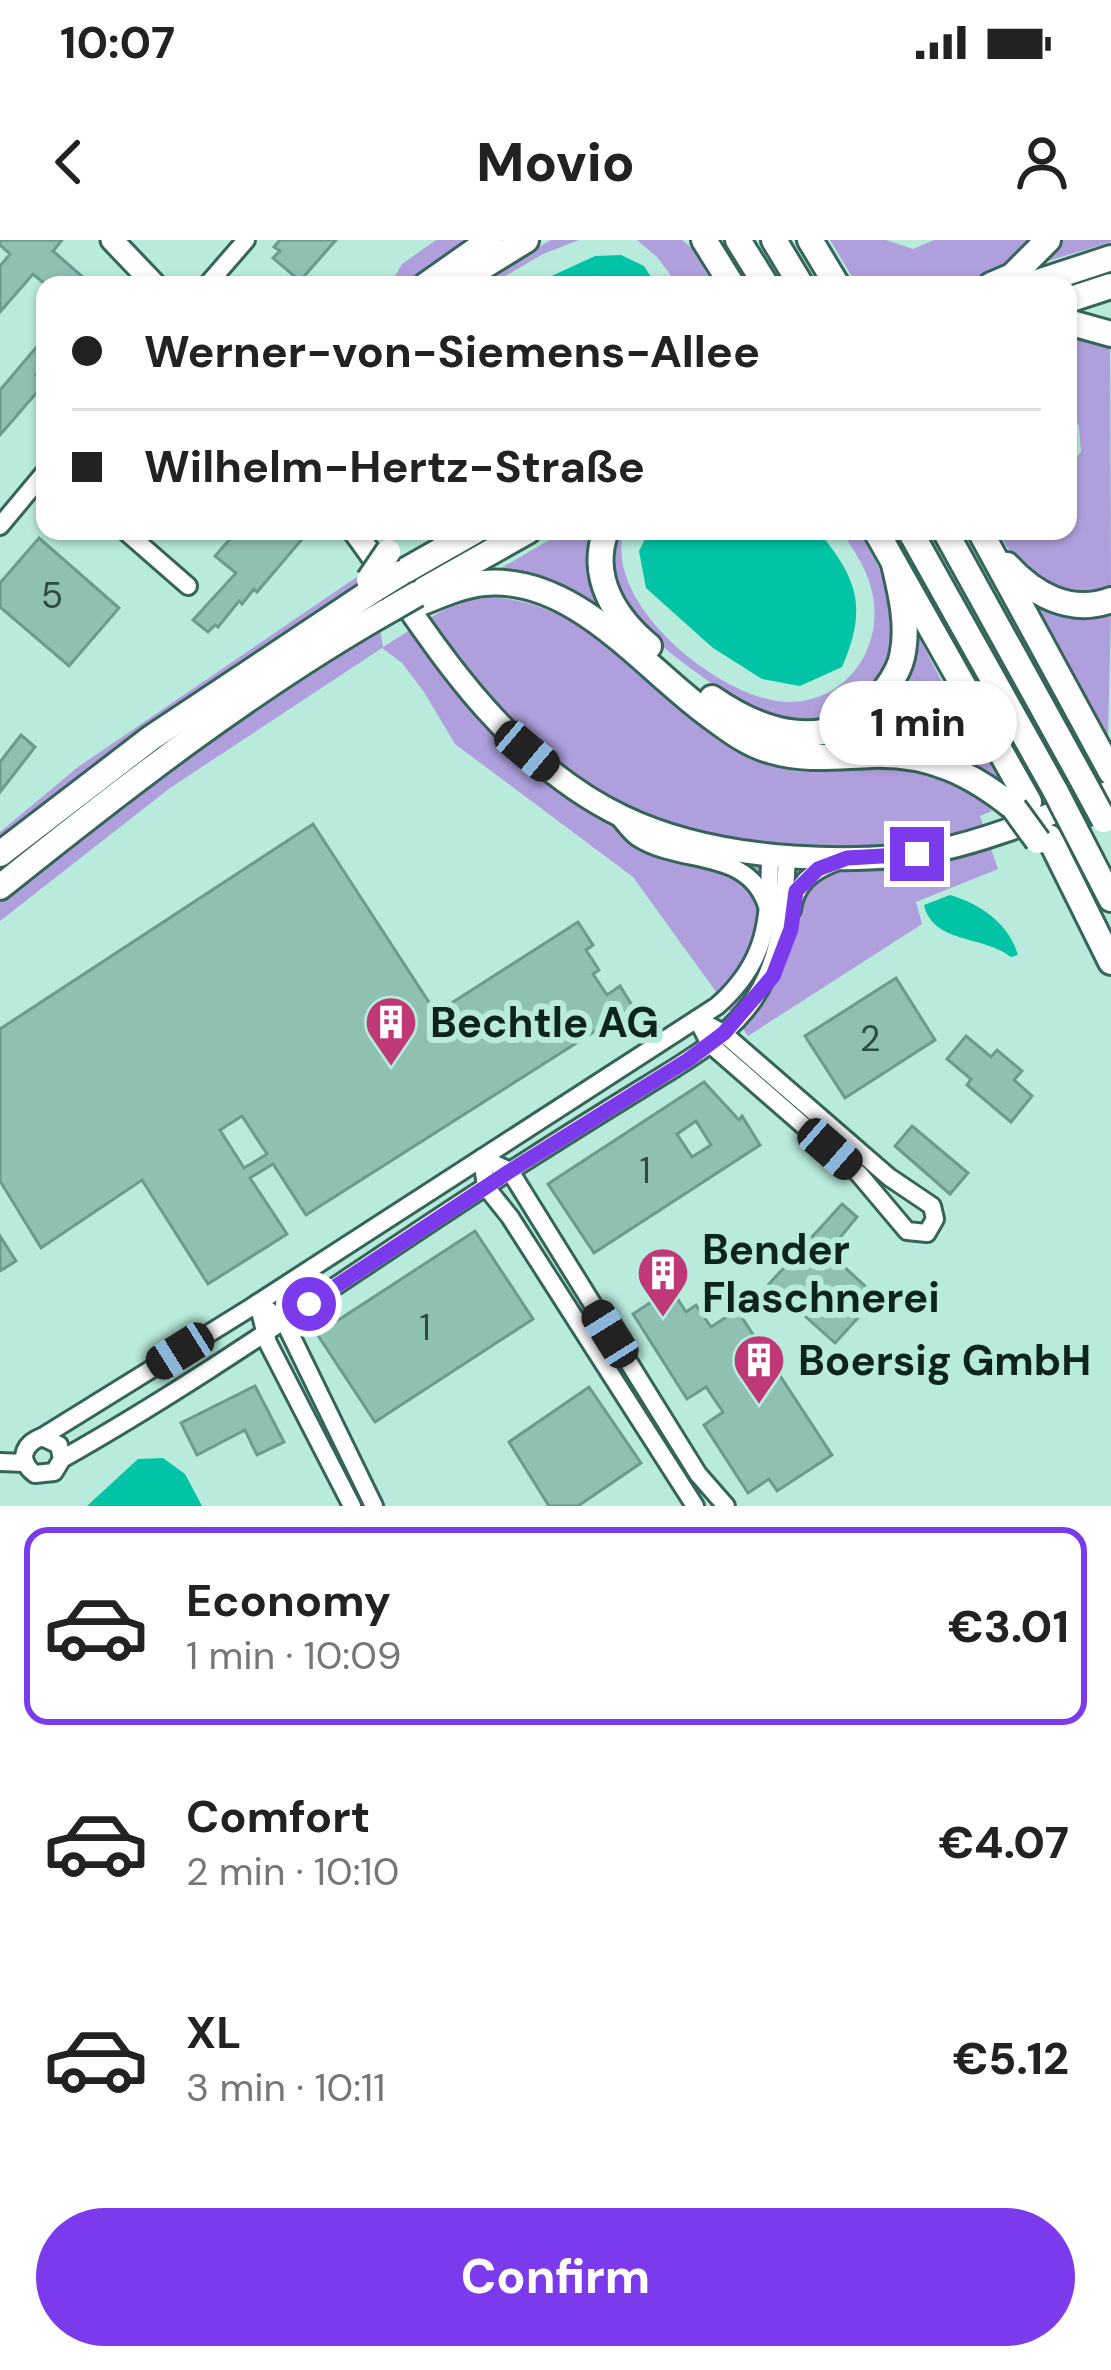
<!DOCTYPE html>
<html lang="en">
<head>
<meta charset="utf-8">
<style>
  :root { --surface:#fff; --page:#f6f6f6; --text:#222; --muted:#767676; --line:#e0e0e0; --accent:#7c3aed }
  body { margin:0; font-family:"DM Sans",sans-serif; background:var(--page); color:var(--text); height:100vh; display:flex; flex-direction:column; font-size:45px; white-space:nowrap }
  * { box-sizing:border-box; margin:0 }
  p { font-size:39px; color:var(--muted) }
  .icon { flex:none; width:66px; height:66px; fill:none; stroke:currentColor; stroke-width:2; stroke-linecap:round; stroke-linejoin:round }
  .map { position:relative; height:1266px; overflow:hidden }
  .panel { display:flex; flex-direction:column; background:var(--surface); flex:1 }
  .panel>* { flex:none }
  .banner { position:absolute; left:36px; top:36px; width:1041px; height:264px; border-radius:24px; box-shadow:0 3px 9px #0004; display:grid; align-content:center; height:264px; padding:0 36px; background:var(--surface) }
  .end { position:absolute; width:54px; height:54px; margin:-27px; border:15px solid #7c3aed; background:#fff; box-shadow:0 0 0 6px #fff }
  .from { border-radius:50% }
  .bubble { position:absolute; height:84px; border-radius:42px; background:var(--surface); box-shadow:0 3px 9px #0004; font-size:39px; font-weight:800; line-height:84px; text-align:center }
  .car { position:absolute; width:36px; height:72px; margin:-36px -18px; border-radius:15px; box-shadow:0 0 9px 3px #0007; background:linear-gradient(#222 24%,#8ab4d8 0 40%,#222 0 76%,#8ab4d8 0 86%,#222 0) }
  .banner b { display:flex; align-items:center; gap:42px; height:114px; font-size:45px }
  .banner b+b { border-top:3px solid var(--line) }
  .banner i { width:30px; height:30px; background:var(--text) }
  ul { padding:21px 0 0; list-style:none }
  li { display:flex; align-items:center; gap:36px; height:198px; margin:0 24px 18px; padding:0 12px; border:6px solid transparent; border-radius:24px }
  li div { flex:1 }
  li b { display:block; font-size:45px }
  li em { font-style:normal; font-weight:800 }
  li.active { border-color:var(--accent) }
  li>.icon { width:108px; height:108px; stroke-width:1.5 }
  .action { display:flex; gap:24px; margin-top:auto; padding:24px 36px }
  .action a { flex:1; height:138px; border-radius:72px; background:var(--accent); color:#fff; font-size:48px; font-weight:800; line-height:138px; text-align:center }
  .status { display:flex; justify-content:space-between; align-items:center; height:84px; padding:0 60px; background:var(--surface); direction:ltr }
  .status svg { height:33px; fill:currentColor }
  header { display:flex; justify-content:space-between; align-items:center; height:156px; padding:0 36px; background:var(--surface); font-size:54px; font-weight:800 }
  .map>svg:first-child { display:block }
  .green { fill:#afa0dd }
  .water { fill:#00c4a5 }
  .building { fill:#8fc1b3; stroke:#6a9b8e; stroke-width:3; fill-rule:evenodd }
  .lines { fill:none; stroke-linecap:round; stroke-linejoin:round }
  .minor-casing { stroke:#356459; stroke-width:22 }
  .major-casing { stroke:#356459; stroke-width:27 }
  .highway-casing { stroke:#356459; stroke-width:30 }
  .minor { stroke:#fff; stroke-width:16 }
  .major { stroke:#fff; stroke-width:21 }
  .highway { stroke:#fff; stroke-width:24 }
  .highway-bridge-casing { stroke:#356459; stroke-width:30; stroke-linecap:butt }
  .highway-bridge { stroke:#fff; stroke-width:24 }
  .route { stroke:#7c3aed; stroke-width:15 }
  .labels { text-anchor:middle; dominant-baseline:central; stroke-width:12; stroke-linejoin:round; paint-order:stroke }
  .number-label { font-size:36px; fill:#2f4a43 }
  .poi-label { font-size:42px; font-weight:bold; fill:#0f231e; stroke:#b8ebdc; text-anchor:start }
</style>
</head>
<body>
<div class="status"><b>10:07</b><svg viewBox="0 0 49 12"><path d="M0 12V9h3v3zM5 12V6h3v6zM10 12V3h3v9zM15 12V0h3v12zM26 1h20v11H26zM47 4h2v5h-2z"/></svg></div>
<header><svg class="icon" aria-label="back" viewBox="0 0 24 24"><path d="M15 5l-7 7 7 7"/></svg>Movio<svg class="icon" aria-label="person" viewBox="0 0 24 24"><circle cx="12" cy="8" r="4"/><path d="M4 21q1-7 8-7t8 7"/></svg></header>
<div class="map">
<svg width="1111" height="1266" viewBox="0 0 1111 1266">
  <rect width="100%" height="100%" fill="#b8ebdc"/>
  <!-- green -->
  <g class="green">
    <polygon points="436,0 470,0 412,45 390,45 402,24"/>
    <polygon points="551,0 579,0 543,14 490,45 472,45"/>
    <polygon points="637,0 682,0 693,9 713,45 678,45 657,17"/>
    <polygon points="830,0 886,0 913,9 934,0 1037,0 988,40 974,45 857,45"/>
    <polygon points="1059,0 1111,0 1111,2 1048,21"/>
    <path d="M1068,90L1110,102L1111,348C1062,371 1019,333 998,291H1068V227L1081,212L1079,186L1068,170Z"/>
    <path d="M565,291H595C584,317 589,344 602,368L598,372L487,336Z"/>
    <path d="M617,291H624C602,363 720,459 786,462C847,464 887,405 871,348C866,327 853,309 841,291H860C886,337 910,388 878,437C870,450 859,462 846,469C831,477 811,486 793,483C751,477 651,405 627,370C611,345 609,319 617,291Z"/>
    <path d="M370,328L383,407C422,384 459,351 508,359C609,374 663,478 753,516C767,523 790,532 805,532C817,532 830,527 842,526C900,523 953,525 992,571L980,576L998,629L916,662L922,684L748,796L633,637L455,504L424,452L402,423L382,408L170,548L0,681V592L78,527Z"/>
    <polygon points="1031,360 1111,370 1108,497 1106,498"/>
    <path d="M915,389L974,505L985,507L1004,541C936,503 894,509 819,509L812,503L853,492Z"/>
  </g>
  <!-- water -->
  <g class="water">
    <polygon points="621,15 644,26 656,45 532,45 595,16"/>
    <path d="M649,291H818C859,340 867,369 842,427L800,446L762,439L713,408L646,348L639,311Z"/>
    <path d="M950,655C981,664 1009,684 1018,715L1011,717C983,695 933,704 924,665Z"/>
    <polygon points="163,1218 185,1234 202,1266 87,1266 138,1219"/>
  </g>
  <!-- building -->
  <g class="building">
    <polygon points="0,0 62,0 53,11 92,45 46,45 33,34 0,72 0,26 10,14 0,5"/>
    <polygon points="280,0 336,0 300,41 273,18 280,11 274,7"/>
    <polygon points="45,97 45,124 36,135 45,143 0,195 0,150"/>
    <polygon points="237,291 300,291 304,297 257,352 254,349 242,364 239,361 218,387 215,385 208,392 193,380 236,333 215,316"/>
    <polygon points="39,298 119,368 69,426 0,367 0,343"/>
    <polygon points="21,495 35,507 0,552 0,522"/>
    <path d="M313,584L436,773L578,682L593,705L586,710L599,730L593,734L607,755L620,746L633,767L306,975L273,924L250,938L287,994L208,1044L142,940L41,1008L0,941V789ZM242,876L267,914L244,928L220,890Z"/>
    <polygon points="896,738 935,800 845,858 805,796"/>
    <polygon points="966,796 991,817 997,810 1022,831 1014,840 1032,856 1011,882 967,845 971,839 947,819"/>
    <path d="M704,842L739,880L742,876L760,905L594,1013L548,944ZM696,881L711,905L692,917L677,894Z"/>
    <polygon points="912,886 968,933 950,954 895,906"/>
    <polygon points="842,964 857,977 828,1012 877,1057 835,1103 769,1044"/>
    <polygon points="475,991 533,1079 375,1182 317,1094"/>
    <polygon points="0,996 16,1021 0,1031"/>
    <polygon points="671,1049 686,1072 696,1065 711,1087 737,1070 832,1215 777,1251 769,1239 748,1253 704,1185 723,1172 706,1147 687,1159 633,1074"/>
    <polygon points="255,1146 284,1202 257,1215 245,1190 197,1215 181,1183"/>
    <polygon points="589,1147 641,1223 578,1266 549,1266 509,1202"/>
  </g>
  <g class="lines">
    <!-- minor casing -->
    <g class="minor-casing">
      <g id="minor">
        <polyline points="207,45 246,0"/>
        <polyline points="0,286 45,232"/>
        <polyline points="125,291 188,346"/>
        <path d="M618,576C623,582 630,592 637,597C681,626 748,607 767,666"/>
        <path d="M792,670C795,644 812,631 836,622"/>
        <polygon points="697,779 723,793 889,937 932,966 935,979 927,993 907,991 859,934 710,804"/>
        <polyline points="258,1063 284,1081 374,1266"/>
        <polyline points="258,1063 268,1103 352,1266"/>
        <path d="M42,1197L250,1068L717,766C768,721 769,680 770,616"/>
        <path d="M62,1219L59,1205L42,1197C23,1204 17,1221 35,1234L54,1232L62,1219C218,1131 362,1025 513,929C557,901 600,874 644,847C679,825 718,804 745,771C782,727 784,671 787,616"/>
        <polyline points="0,1222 25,1223"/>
        <polyline points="695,1266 510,977 486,947 482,918 510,931 698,1234 726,1266"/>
      </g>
    </g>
    <!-- major casing -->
    <g class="major-casing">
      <g id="major">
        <polyline points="112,0 155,45"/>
        <path d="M354,291C397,349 436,413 484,467C574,568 660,608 793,617C841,620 891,620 939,610C998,597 1054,572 1111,551"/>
      </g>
    </g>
    <!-- highway casing -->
    <g class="highway-casing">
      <g id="highway">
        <polyline points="704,0 732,45"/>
        <polyline points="738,0 766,45"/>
        <polyline points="774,0 801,45"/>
        <polyline points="810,0 837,45"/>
        <polyline points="426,45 490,0"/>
        <polyline points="453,45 526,0"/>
        <polyline points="991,45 1012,36 1048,0"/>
        <polyline points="1029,45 1111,18"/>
        <polyline points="1068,60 1111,46"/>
        <polyline points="1068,82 1111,94"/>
        <path d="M606,291C589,336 614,377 649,406"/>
        <polyline points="876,291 1029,562"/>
        <polyline points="910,291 1056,552"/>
        <polyline points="945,291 1084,543"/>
        <polyline points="980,291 1111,532"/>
        <path d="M1007,325C1034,355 1071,375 1111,360"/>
        <polyline points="401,333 475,291"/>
        <polyline points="425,349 528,291"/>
        <path d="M423,362C442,354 463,345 484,343C574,335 643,427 709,475C728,489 748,505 772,511C805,521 838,516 872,515C929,513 971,533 1014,568"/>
        <path d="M712,458C761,492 826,514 873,464C885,451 898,434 902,417C909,386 901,354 894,324"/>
        <polyline points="1075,589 1111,659"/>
        <polyline points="1049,597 1111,722"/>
        <polyline points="0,614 151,498 375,349"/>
        <path d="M0,647C125,547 252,448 391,369"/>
      </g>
    </g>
    <!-- minor -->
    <use href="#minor" class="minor"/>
    <!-- major -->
    <use href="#major" class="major"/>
    <!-- highway -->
    <use href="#highway" class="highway"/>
    <!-- highway-bridge casing -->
    <g class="highway-bridge-casing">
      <g id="highway-bridge">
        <polyline points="369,340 388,312"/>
        <polyline points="375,349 401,333"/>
        <polyline points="391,369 417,354"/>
        <polyline points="1084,543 1104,580"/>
        <polyline points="1056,552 1075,589"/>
        <polyline points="1014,568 1038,601"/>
      </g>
    </g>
    <!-- highway-bridge -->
    <use href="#highway-bridge" class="highway-bridge"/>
  </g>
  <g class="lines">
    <!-- route -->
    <polyline class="route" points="309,1064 510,931 688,820 724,793 773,736 791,689 796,651 818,629 847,618 917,614"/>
  </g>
  <!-- icons -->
  <defs>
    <g id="building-pin" transform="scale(2.7)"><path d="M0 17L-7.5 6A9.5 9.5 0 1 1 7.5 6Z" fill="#bf3878" stroke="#b8ebdc"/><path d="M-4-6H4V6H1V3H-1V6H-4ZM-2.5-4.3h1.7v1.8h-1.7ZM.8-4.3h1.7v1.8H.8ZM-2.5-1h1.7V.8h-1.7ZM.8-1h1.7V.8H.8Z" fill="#fff"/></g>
  </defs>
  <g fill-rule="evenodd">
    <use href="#building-pin" x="391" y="782"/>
    <use href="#building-pin" x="663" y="1033"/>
    <use href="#building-pin" x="759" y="1120"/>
  </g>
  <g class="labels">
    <!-- number labels -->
    <g class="number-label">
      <text x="52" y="355">5</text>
      <text x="870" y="798">2</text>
      <text x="645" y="930">1</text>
      <text x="425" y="1087">1</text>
    </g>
    <!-- poi labels -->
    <g class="poi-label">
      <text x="430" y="782">Bechtle AG</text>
      <text x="702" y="1009">Bender<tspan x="702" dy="48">Flaschnerei</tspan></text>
      <text x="798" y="1120">Boersig GmbH</text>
    </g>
  </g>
</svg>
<i class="end from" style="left:309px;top:1064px"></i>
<i class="end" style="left:917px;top:614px"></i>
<div class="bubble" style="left:819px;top:441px;width:198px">1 min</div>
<i class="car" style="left:527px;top:511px;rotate:130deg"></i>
<i class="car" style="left:830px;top:909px;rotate:131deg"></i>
<i class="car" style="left:610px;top:1094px;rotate:328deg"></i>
<i class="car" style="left:180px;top:1111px;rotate:238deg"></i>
<div class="banner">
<b><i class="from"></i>Werner-von-Siemens-Allee</b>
<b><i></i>Wilhelm-Hertz-Straße</b>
</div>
</div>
<section class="panel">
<ul>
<li class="active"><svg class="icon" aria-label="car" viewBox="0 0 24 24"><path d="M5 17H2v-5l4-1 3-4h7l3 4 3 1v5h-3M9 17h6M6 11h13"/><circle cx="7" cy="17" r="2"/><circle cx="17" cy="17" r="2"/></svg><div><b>Economy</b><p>1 min · 10:09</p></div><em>€3.01</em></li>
<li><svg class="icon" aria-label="car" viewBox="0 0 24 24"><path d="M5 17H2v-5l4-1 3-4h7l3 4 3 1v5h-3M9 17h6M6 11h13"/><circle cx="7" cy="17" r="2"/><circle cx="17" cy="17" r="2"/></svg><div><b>Comfort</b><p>2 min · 10:10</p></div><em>€4.07</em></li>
<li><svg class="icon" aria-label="car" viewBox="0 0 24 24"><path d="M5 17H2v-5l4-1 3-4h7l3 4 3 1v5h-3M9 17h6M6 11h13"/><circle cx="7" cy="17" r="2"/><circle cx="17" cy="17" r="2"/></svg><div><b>XL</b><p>3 min · 10:11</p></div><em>€5.12</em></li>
</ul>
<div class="action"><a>Confirm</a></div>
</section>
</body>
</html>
